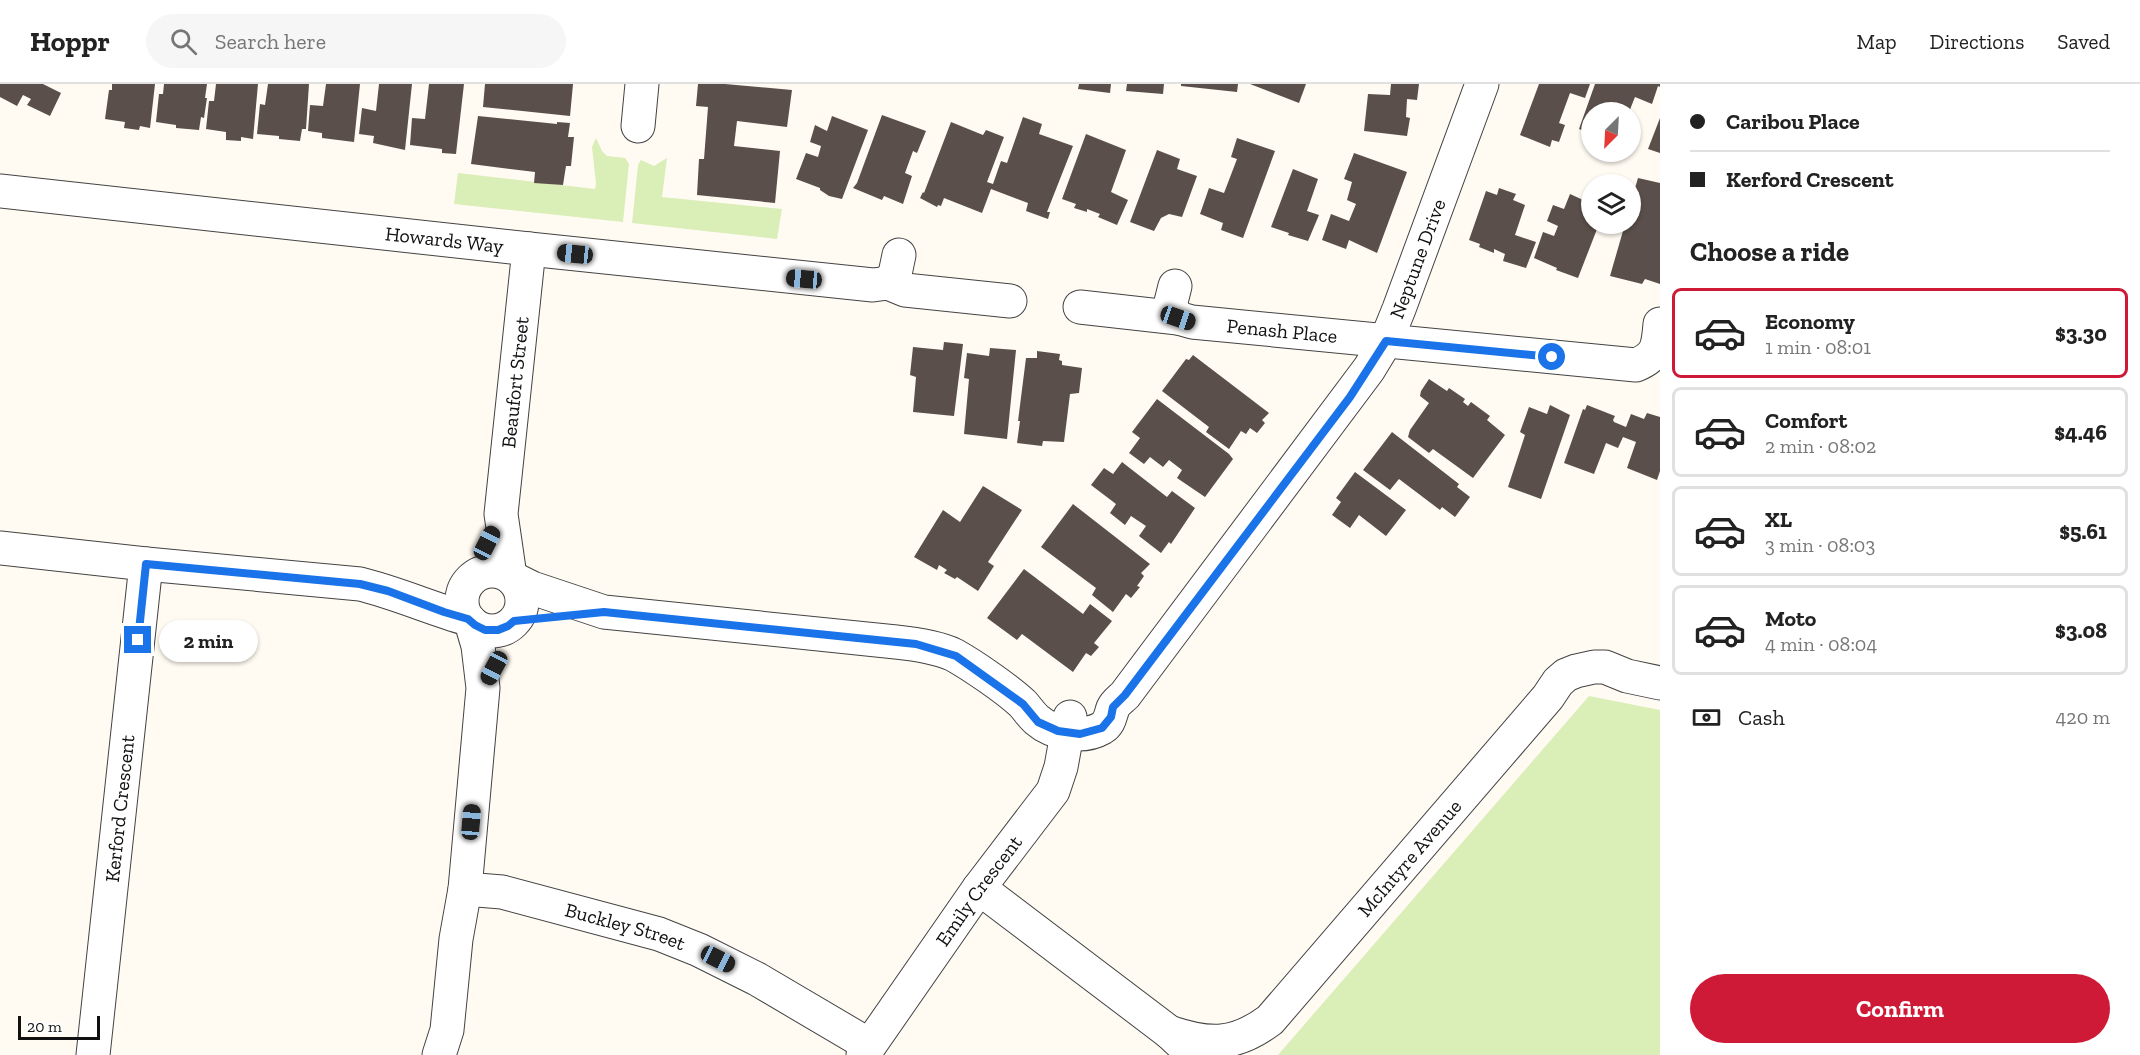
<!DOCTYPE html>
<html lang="en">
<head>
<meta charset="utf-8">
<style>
  :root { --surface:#fff; --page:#f6f6f6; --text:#222; --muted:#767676; --line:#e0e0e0; --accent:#ce1937 }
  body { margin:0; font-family:"Zilla Slab",serif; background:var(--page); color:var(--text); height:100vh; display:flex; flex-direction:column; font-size:22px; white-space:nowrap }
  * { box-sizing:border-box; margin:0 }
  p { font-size:20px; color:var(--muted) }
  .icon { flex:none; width:33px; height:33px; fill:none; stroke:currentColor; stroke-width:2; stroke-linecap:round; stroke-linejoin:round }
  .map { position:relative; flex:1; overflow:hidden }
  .details { display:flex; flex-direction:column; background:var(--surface); width:480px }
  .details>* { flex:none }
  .guide { display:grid; align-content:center; height:132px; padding:0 30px; background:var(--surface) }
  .needle { width:39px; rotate:204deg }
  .fabs { position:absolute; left:1581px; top:18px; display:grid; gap:12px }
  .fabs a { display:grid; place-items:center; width:60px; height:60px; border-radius:50%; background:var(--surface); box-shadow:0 2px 4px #0004; font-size:30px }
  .scale { position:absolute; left:18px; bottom:15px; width:82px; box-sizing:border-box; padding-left:6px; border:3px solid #101010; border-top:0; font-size:16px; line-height:21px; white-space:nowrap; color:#101010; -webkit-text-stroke:4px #fff; paint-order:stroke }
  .end { position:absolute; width:27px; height:27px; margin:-14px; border:8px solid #1a73e8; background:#fff; box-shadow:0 0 0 3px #fff }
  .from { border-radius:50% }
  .bubble { position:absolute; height:42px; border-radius:21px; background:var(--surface); box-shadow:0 2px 4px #0004; font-size:20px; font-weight:800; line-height:42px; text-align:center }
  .car { position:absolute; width:18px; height:36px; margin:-18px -9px; border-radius:8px; box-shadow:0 0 4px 2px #0007; background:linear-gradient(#222 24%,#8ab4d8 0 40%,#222 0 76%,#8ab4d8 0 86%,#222 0) }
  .guide b { display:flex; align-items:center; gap:21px; height:57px; font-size:22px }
  .guide b+b { border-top:2px solid var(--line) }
  .guide i { width:15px; height:15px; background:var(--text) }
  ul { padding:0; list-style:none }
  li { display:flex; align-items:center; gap:18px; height:90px; margin:0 12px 9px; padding:0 18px; border:3px solid var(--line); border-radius:9px }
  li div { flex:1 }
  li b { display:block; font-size:22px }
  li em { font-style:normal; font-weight:800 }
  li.current { border-color:var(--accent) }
  li>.icon { width:54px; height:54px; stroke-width:1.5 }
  h2 { padding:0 30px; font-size:27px; line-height:72px }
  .pay { display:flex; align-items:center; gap:15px; height:66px; padding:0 30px; font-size:22px }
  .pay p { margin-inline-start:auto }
  .action { display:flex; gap:12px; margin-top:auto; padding:12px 30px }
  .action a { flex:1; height:69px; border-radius:36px; background:var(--accent); color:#fff; font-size:24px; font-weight:800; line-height:69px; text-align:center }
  header { display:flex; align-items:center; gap:36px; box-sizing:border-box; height:84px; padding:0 30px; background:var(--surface); border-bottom:2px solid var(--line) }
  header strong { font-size:28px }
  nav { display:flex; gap:33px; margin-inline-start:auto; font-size:21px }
  .search { width:420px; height:54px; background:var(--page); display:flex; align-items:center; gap:15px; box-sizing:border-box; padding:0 21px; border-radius:33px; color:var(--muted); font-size:22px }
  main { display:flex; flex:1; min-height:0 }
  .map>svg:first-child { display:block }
  .green { fill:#daeeb7 }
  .building { fill:#5a4f4b }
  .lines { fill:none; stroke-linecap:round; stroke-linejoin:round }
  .minor-casing { stroke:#434343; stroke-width:35 }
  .minor { stroke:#fff; stroke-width:33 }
  .route { stroke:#1a73e8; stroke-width:8 }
  .labels { text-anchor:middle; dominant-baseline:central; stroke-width:6; stroke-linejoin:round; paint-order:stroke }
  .street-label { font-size:20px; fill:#101010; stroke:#fff }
</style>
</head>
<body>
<header>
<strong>Hoppr</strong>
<div class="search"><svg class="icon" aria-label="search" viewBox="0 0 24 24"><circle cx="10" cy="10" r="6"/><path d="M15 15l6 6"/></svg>Search here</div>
<nav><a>Map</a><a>Directions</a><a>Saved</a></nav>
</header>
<main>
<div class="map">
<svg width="1660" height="971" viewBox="0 0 1660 971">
  <rect width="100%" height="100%" fill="#fffbf2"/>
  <!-- green -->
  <g class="green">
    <polygon points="596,54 602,67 607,72 625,74 629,80 623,138 454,120 458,89 595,105 596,100 592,63"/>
    <polygon points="667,74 662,113 782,125 777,155 632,139 638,81 641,76 654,82"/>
    <polygon points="1589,612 1660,626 1660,971 1278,971"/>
  </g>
  <!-- building -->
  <g class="building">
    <polygon points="0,0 43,0 61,9 50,32 27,21 31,15 23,11 17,22 0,13"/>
    <polygon points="112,0 155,0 150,44 140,42 139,46 124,44 125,38 105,35 109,6 112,6"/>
    <polygon points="164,0 207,0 205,14 207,14 204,34 201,33 199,46 176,44 176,41 156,38 159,10 163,10"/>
    <polygon points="216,0 258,0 253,55 241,53 241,57 226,56 226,48 206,45 209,17 214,17"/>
    <polygon points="268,0 309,0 306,45 302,45 300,57 279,55 279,52 257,50 260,20 265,21"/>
    <polygon points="326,0 360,0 354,58 322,54 322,49 308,47 310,21 323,22"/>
    <polygon points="379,0 412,0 405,66 373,59 374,52 359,50 362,24 376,27"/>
    <polygon points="429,0 464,0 456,70 442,69 442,65 410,61 412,34 425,35"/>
    <polygon points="485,0 573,0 570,32 483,23"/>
    <polygon points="698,0 725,0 792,6 787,43 737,37 734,62 780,67 775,119 697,111 699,75 704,75 708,23 696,22"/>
    <polygon points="1079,0 1111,0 1110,9 1078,5"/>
    <polygon points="1127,0 1164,0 1163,10 1126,7"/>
    <polygon points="1181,0 1238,0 1237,8 1181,2"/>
    <polygon points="1250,0 1306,0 1299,19"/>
    <polygon points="1391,0 1419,0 1417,16 1407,15 1406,33 1410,34 1407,52 1364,47 1368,10 1390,11"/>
    <polygon points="1539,0 1590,0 1585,14 1570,9 1559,39 1565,41 1559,58 1552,56 1550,63 1520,51"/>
    <polygon points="1595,0 1660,0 1660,3 1658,2 1652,20 1635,13 1629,28 1592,28 1592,50 1579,45"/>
    <polygon points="882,31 926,47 917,69 913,67 905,89 912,92 903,120 884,112 882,116 853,104 857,99"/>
    <polygon points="478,32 557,40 557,38 570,39 568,53 574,53 571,82 566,82 563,101 534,99 535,88 471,80"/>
    <polygon points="832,32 868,46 842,115 829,112 820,106 820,104 796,95 806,69 818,73 821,62 810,58 815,41 827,47"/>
    <polygon points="1023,33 1042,40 1039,50 1073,62 1047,128 1050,128 1048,135 1026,127 1028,119 991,105 982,129 944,114 941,122 938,121 937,123 920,114 923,108 924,109 951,38 983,51 986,46 1004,53 987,98 993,100 1001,77 1007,79"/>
    <polygon points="1660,34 1660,69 1648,65"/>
    <polygon points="1086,50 1126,66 1111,108 1128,116 1117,141 1098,133 1100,130 1087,125 1087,128 1074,124 1076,120 1062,115"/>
    <polygon points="1237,54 1275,67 1243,154 1221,146 1223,139 1200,130 1209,104 1224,109 1237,75 1231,73"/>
    <polygon points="1157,66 1180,75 1177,85 1197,92 1182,133 1169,130 1161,134 1154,147 1130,138"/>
    <polygon points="1354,69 1407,88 1377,169 1349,156 1346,165 1322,156 1331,130 1349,137 1356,120 1347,116 1352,98 1344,95"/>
    <polygon points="1293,85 1318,95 1307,127 1319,131 1308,157 1288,151 1289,149 1271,143"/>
    <polygon points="1638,94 1660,99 1660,200 1645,195 1642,200 1610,192 1625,140 1630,140 1630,121"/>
    <polygon points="1499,104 1516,110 1513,116 1525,121 1515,151 1536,158 1526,184 1503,177 1505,170 1494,165 1494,169 1479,163 1480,160 1469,156 1486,107 1497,111"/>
    <polygon points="1570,110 1592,120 1592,140 1599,140 1578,194 1556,186 1557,184 1534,174 1543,148 1554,152 1558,142 1547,137 1553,121 1564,125"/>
    <polygon points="944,258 963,260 954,332 913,328 916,293 910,291 913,263 943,266"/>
    <polygon points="990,264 1016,266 1007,355 964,350 969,295 964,294 967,269 989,272"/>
    <polygon points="1037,267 1060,270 1059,276 1062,277 1062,281 1082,284 1079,309 1070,310 1064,358 1043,357 1042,362 1017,359 1020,337 1018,337 1026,274 1037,274"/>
    <polygon points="1193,271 1269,329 1262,336 1265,339 1257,349 1250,344 1246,350 1241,347 1229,365 1206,348 1209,343 1162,307 1186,275 1189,276"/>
    <polygon points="1429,295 1447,307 1449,304 1465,315 1463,318 1468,322 1471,318 1490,332 1487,336 1505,351 1473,394 1433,365 1429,369 1408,353 1410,346 1429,319 1420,312 1421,307"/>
    <polygon points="1157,315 1229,370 1233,375 1205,413 1177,394 1182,386 1169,376 1163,383 1150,373 1144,380 1129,369 1140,354 1132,348"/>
    <polygon points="1550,321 1570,331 1541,415 1508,403 1525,351 1520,348 1529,323 1547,330"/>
    <polygon points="1587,321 1615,332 1613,336 1614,338 1626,343 1631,330 1644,335 1647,329 1660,333 1660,387 1657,396 1627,384 1636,358 1623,353 1618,364 1606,359 1594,390 1564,379 1583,325 1585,326"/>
    <polygon points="1392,348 1459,400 1457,403 1470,413 1455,433 1442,423 1440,426 1399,395 1390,406 1363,386"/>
    <polygon points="1122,378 1167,413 1172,407 1195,424 1171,460 1169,458 1161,469 1139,452 1146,442 1131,432 1125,441 1110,429 1116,420 1091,401 1104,384 1113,390"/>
    <polygon points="1355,388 1406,426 1386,452 1359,431 1350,444 1332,431 1341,418 1336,414"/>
    <polygon points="983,402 1022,426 988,478 994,482 978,507 957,493 955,495 944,489 947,486 939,481 937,486 914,473 943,426 960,438"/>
    <polygon points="1073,420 1150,480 1141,489 1144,492 1137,502 1140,503 1131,514 1126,510 1113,528 1092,511 1096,504 1041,463"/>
    <polygon points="1024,485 1083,530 1090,520 1112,537 1094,559 1099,563 1091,572 1086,569 1073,588 1022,550 1017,556 987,534"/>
  </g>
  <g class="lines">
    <!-- minor casing -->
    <g class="minor-casing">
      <g id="minor">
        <polyline points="638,42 642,0"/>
        <path id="s1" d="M0,107L529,165L873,201L888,199L895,190L899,171"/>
        <polyline points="888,199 905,206 1010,217"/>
        <path id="s2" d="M1175,202L1170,222L1178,234L1192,238L1636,281C1658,272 1658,262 1660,240"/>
        <polyline points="1080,223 1178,234"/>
        <path d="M0,464L146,480L360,500C397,509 432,525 468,535"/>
        <circle cx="492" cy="517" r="30"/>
        <path id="s3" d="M510,492L501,430L529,165"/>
        <path id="s4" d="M512,494L532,504L604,528L896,558C916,560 937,563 954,571C972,581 1007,605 1022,619C1027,624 1031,631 1037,636C1053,650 1083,655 1102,644C1110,639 1110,632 1113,624C1115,619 1121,615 1125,611L1369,285L1386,257L1399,225L1482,0"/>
        <polyline points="979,804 1169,948 1184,962"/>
        <path id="s5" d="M465,805L502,808L659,850L699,866L757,895L869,961"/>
        <path id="s6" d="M1169,948C1210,962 1235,962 1270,936L1548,613L1558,598L1566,591L1576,587L1594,583H1605L1627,592L1660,599"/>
        <path id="s7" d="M93,971L146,480"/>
        <polyline points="439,971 447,946 456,855 465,805 483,604 478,562 471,538"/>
        <path id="s8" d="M863,971L979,804L1053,707L1061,683L1070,633"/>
      </g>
    </g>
    <!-- minor -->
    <use href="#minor" class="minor"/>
  </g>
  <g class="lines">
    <!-- route -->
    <polyline class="route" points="138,556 146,480 360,500 388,507 444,528 468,535 475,541 485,546 498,546 508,542 514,537 604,528 916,560 956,572 1023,620 1038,638 1058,647 1080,650 1102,644 1111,633 1113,623 1125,611 1350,313 1386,257 1552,273"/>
  </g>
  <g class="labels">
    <!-- street labels -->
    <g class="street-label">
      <text stroke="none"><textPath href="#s1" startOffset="447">Howards Way</textPath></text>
      <text stroke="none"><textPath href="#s4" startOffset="1196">Neptune Drive</textPath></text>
      <text stroke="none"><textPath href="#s2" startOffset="140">Penash Place</textPath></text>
      <text stroke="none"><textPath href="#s3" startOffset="195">Beaufort Street</textPath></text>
      <text stroke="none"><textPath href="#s7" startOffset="248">Kerford Crescent</textPath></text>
      <text stroke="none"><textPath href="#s6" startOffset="321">McIntyre Avenue</textPath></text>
      <text stroke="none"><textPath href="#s8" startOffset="201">Emily Crescent</textPath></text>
      <text stroke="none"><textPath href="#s5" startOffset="165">Buckley Street</textPath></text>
    </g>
  </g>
</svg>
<div class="fabs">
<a><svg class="needle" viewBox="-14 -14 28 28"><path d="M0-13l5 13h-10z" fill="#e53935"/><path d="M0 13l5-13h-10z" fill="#767676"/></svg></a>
<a><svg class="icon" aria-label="layers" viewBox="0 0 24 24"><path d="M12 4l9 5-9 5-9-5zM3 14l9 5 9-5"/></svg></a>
</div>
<div class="scale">20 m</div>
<i class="end from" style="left:1552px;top:273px"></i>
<i class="end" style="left:138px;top:556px"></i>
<div class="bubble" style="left:159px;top:536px;width:99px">2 min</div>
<i class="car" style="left:575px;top:170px;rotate:276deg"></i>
<i class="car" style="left:804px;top:195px;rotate:275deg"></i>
<i class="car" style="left:1178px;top:234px;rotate:109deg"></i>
<i class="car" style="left:487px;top:459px;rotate:27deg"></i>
<i class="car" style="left:494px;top:584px;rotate:208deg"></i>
<i class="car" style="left:471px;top:738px;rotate:5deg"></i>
<i class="car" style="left:718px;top:875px;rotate:117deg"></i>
</div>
<section class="details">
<div class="guide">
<b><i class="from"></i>Caribou Place</b>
<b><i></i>Kerford Crescent</b>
</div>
<h2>Choose a ride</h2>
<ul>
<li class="current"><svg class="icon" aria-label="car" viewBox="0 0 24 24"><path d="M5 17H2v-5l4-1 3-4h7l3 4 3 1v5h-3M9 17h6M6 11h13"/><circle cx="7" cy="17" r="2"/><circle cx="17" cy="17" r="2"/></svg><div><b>Economy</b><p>1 min · 08:01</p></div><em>$3.30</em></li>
<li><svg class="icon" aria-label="car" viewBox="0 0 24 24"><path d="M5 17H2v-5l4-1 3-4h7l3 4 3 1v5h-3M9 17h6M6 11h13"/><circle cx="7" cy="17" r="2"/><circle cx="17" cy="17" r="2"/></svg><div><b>Comfort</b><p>2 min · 08:02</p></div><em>$4.46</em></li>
<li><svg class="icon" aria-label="car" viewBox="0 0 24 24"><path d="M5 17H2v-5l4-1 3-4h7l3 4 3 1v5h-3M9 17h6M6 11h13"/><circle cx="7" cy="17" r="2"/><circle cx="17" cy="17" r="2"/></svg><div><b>XL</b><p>3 min · 08:03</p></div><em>$5.61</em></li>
<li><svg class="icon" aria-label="car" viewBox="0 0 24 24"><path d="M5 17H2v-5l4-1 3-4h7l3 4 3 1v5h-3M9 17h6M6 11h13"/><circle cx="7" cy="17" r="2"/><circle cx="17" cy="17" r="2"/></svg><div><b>Moto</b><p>4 min · 08:04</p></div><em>$3.08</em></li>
</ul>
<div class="pay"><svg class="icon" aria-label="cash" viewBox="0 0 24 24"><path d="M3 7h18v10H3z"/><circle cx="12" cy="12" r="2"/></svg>Cash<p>420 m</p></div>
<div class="action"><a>Confirm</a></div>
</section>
</main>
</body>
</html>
